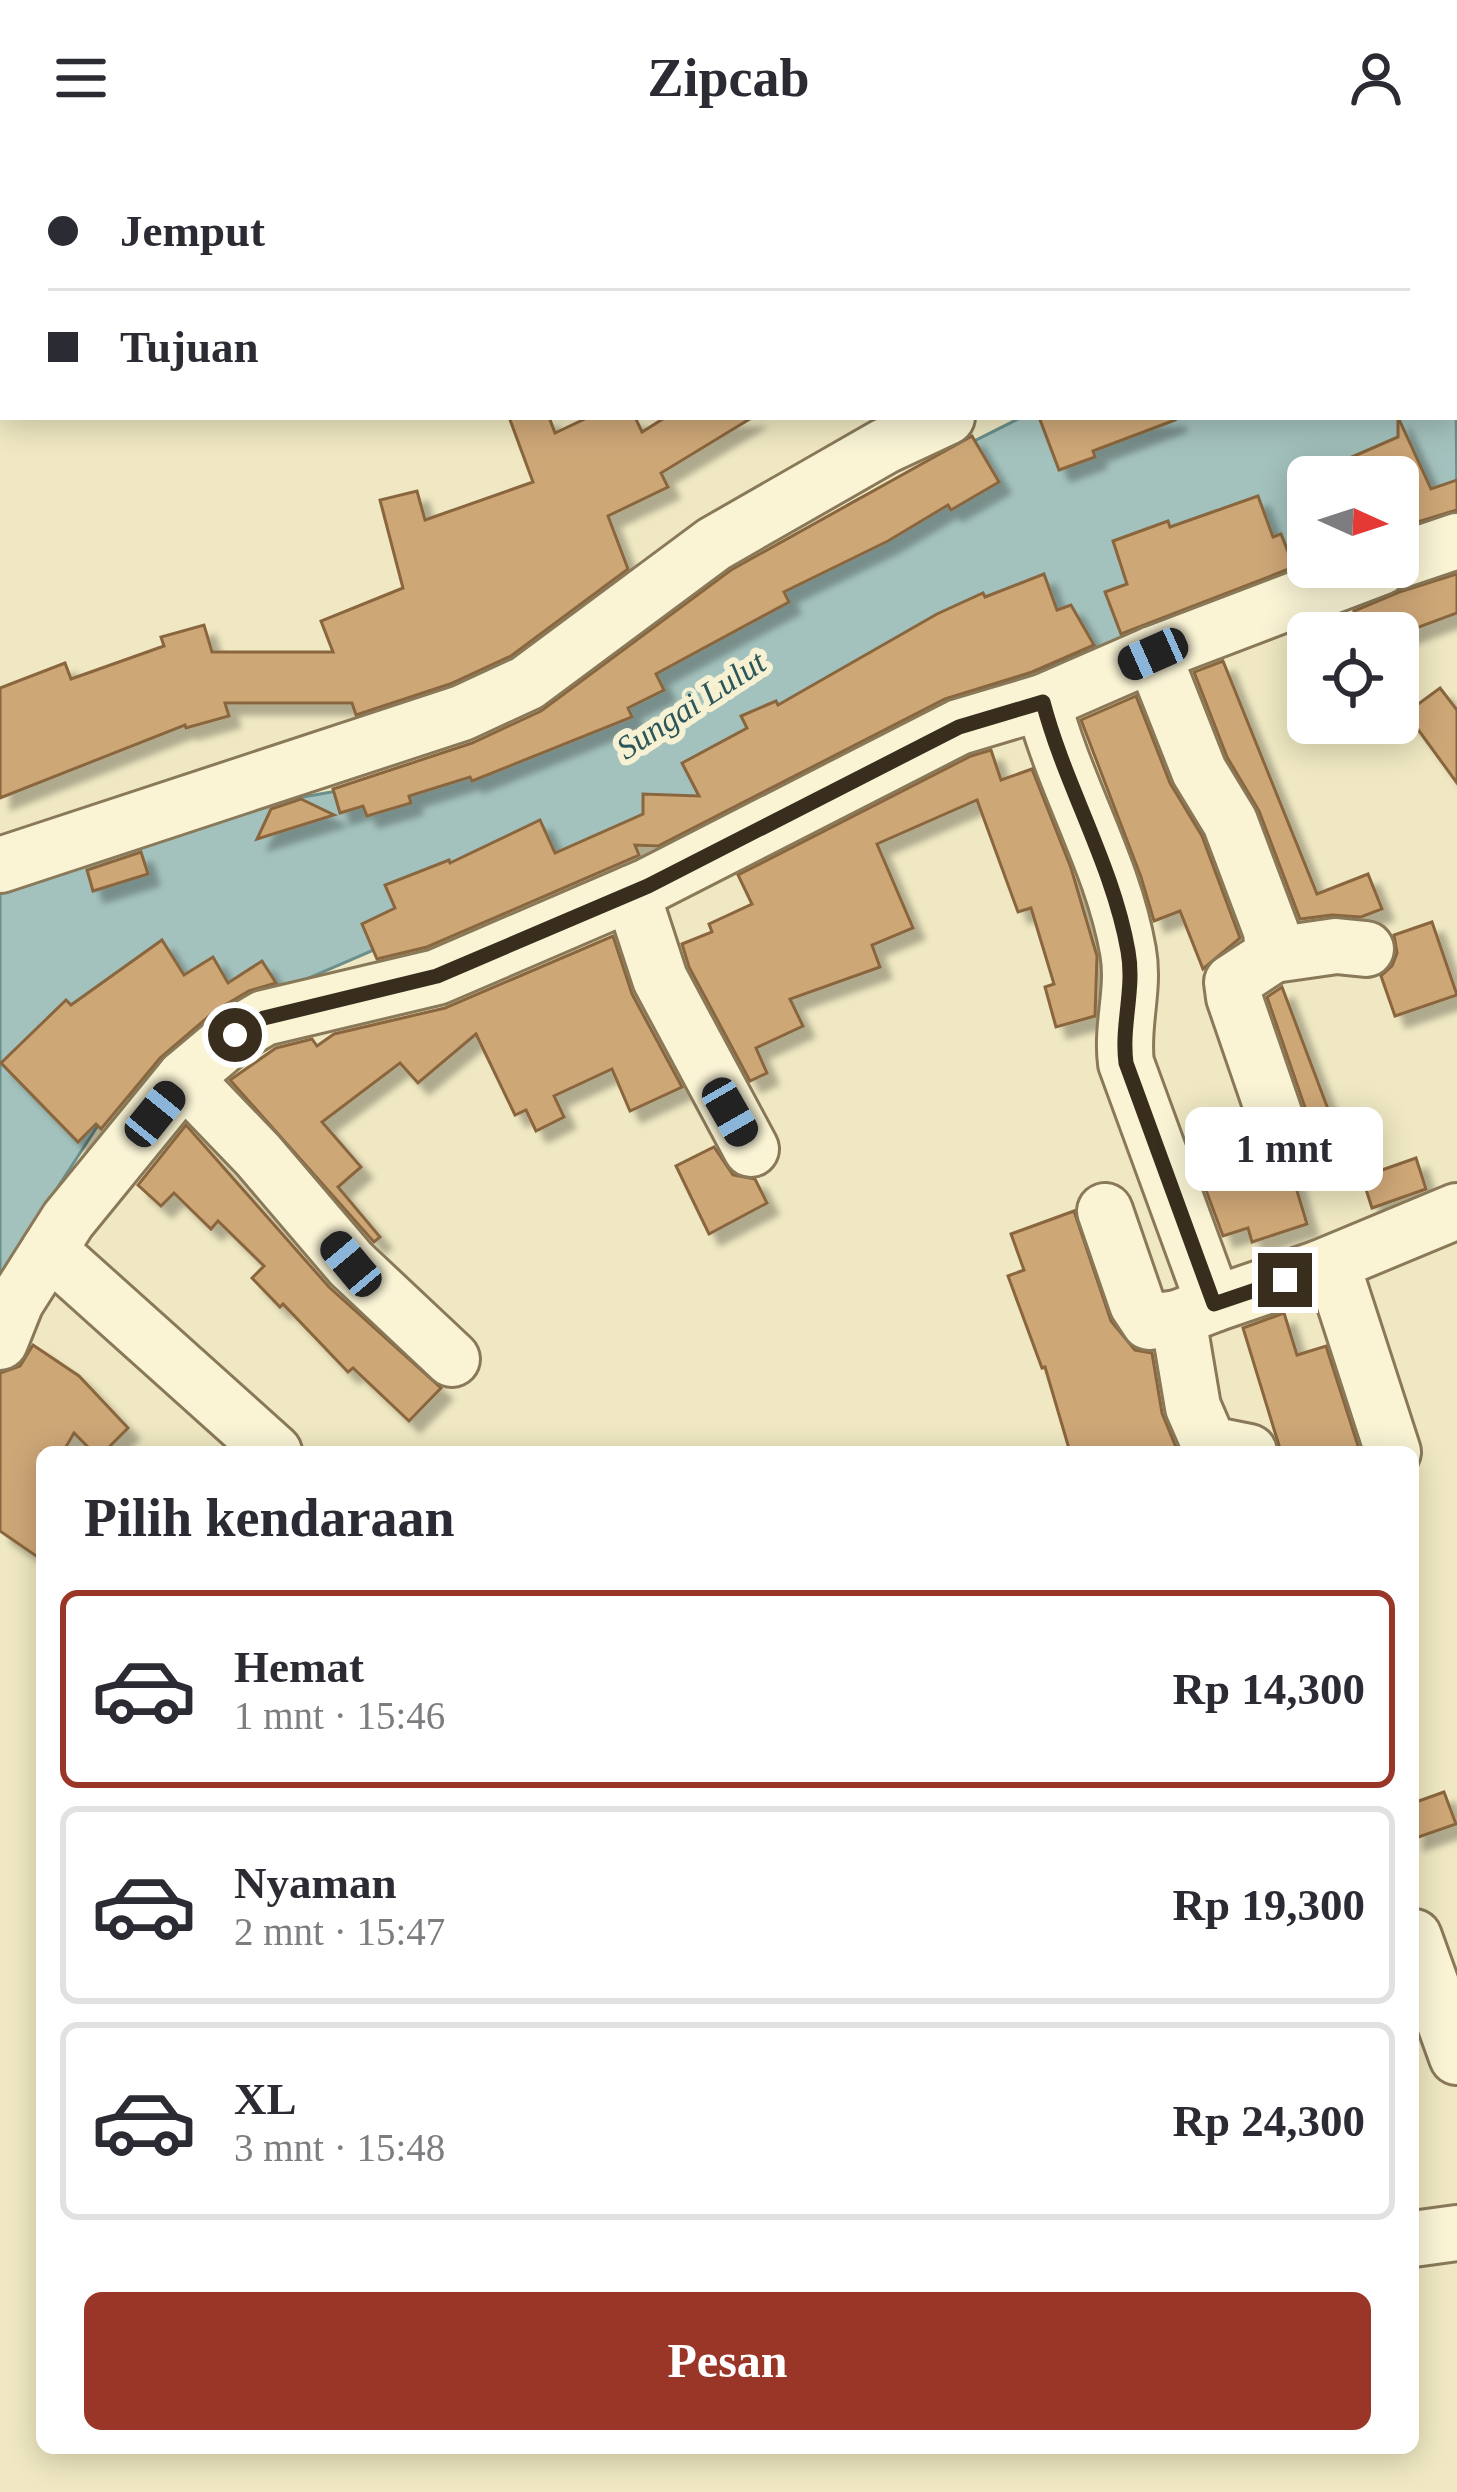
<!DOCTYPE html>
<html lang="id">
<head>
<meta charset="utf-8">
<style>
  :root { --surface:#fff; --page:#f7f7f7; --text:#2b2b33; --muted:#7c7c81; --line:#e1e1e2; --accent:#9a3627 }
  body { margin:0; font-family:"Times New Roman",serif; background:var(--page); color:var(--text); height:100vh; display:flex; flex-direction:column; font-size:45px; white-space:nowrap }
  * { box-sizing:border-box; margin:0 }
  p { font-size:39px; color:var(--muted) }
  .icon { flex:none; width:66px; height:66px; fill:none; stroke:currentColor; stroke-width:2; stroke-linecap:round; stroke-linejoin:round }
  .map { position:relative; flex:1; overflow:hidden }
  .panel { position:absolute; left:36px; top:1290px; width:1383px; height:1008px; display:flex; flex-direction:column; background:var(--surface); border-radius:18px; box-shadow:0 6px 30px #0003 }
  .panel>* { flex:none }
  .top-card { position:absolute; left:0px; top:0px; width:1458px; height:264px; box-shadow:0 6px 30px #0003; display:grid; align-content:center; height:264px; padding:0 48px; background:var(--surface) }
  .needle { width:78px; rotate:93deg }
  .buttons { position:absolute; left:1287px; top:300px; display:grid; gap:24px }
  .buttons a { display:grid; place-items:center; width:132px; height:132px; border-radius:18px; background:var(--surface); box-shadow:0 6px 30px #0003; font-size:60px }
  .end { position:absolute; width:54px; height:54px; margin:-27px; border:15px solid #392e1d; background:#fff; box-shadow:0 0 0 6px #fff }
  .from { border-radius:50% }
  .bubble { position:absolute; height:84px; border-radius:18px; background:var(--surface); box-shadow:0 6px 30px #0003; font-size:39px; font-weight:600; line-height:84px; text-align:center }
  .car { position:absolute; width:36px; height:72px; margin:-36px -18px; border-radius:15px; box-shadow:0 0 9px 3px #0007; background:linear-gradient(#222 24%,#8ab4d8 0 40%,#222 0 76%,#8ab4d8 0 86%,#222 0) }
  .top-card b { display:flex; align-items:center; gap:42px; height:114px; font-size:45px }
  .top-card b+b { border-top:3px solid var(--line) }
  .top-card i { width:30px; height:30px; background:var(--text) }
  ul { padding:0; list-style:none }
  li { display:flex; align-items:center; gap:36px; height:198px; margin:0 24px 18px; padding:0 24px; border:6px solid var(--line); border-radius:18px }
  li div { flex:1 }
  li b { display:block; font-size:45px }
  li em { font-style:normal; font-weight:600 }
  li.active { border-color:var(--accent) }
  li>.icon { width:108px; height:108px; stroke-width:1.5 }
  h2 { padding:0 48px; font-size:54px; line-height:144px }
  .button { display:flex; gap:24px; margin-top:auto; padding:24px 48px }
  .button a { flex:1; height:138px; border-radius:18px; background:var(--accent); color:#fff; font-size:48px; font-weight:600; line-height:138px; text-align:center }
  header { display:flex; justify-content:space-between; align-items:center; height:156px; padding:0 48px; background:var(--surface); font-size:54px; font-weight:600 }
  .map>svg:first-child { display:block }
  .water { fill:#a4c2bd; stroke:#6b908c; stroke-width:3 }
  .building { fill:#cea777; stroke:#89663e; stroke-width:3; filter:url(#shadow) }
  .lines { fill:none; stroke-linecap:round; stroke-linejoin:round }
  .minor-casing { stroke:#897959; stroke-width:60 }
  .minor { stroke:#faf4d5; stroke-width:54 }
  .route { stroke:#392e1d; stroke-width:15 }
  .labels { text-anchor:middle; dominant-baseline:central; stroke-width:12; stroke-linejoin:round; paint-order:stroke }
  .water-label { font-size:33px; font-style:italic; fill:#2c5659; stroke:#f6f1d2 }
</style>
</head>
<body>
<header><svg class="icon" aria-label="menu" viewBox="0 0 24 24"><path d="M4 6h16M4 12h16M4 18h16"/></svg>Zipcab<svg class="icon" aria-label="person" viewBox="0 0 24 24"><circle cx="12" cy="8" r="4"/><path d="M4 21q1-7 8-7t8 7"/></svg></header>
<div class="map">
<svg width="1457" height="2336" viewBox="0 0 1457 2336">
  <defs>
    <filter id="shadow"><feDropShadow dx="11" dy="11" stdDeviation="3" flood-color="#0004"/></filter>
  </defs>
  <rect width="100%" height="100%" fill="#efe8c2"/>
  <!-- water -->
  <polygon class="water" points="1455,114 1457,361 1398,382 1398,321 1308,321 1308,411 1312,411 971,539 706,662 559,714 297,827 108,954 0,1120 0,727 258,649 399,624 480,599 851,347 1022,261 1455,261"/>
  <!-- building -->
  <g class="building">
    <polygon points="509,261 549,261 555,277 589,261 635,261 642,276 666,261 753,261 661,317 668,331 608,360 628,413 511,500 450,528 356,559 352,547 225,547 229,560 186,572 185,569 0,642 0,532 65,507 71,523 164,490 161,481 204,469 212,496 333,496 321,465 403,432 380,344 417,335 425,364 533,326"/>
    <polygon points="1039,261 1174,261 1175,264 1093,295 1095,301 1059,314"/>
    <polygon points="1398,261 1431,333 1457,324 1457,354 1398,372 1398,321 1306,321 1398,281"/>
    <polygon points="972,280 999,326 951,354 948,349 888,385 784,436 789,446 656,518 664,534 628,552 632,561 472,625 470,621 409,640 411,647 367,660 363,650 340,657 333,633 472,587 541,555 731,414"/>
    <polygon points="1258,340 1273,381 1281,378 1294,411 1121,478 1105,436 1127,428 1113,385 1168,365 1170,371"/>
    <polygon points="1044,418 1057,454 1071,449 1094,489 1032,516 945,543 658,690 635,689 639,699 635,701 427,791 377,803 362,768 395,752 385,729 449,704 450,707 540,664 555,697 643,658 643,638 699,640 682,607 747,572 741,560 776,545 778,549 937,458 983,437 985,441"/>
    <polygon points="1457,418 1457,457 1403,477 1362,477 1354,455 1399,436"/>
    <polygon points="1223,505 1317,738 1368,718 1382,753 1361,761 1332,759 1300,763 1259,655 1227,601 1194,516"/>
    <polygon points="1440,532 1457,554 1457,627 1406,557"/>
    <polygon points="1136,540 1170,627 1202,680 1240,782 1203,813 1180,755 1154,765 1141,721 1081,564"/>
    <polygon points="991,594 1001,624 1032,613 1071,712 1097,800 1095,860 1056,871 1045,831 1054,828 1031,752 1018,756 977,644 877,688 913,772 872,789 880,811 790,843 803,870 756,892 767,917 750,925 689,811 682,788 712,776 709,768 752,748 738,719 971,600"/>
    <polygon points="301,643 334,659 257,683 271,653"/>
    <polygon points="141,696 148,718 93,735 87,714"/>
    <polygon points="1432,766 1457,839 1395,860 1381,820 1392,810 1397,797 1394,779"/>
    <polygon points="613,780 632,838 682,931 630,955 612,913 554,940 564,961 536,975 526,954 515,959 476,878 418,927 400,907 322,966 361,1011 338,1031 380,1081 374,1086 230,924 276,892 312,883 317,890 334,878 445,852"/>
    <polygon points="162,784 184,819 213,801 228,827 262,805 276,827 249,835 215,855 160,902 101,973 96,968 78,986 1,907 66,844 71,849"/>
    <polygon points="1282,831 1331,961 1311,969 1267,841"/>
    <polygon points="186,969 329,1131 441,1232 409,1265 353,1212 348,1216 283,1148 280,1151 252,1122 264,1110 218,1065 211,1073 174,1037 161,1050 138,1029"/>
    <polygon points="714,991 733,1019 755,1023 767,1047 709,1078 676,1010"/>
    <polygon points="1259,999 1274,1009 1289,1008 1307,1068 1252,1086 1248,1072 1223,1080 1200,1018"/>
    <polygon points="1416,1002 1426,1033 1372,1052 1362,1021"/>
    <polygon points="1074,1055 1111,1165 1135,1194 1152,1197 1162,1257 1178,1296 1070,1296 1045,1211 1042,1212 1008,1120 1024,1114 1011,1078"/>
    <polygon points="1284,1157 1297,1199 1326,1190 1360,1296 1281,1296 1243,1172"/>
    <polygon points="33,1189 79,1220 128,1272 104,1296 93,1296 74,1277 63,1296 42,1296 42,1404 0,1375 0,1217 20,1210"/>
    <polygon points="1444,1636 1456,1668 1413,1683 1413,1647"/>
  </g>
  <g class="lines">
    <!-- minor casing -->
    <g class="minor-casing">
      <g id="minor">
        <polyline points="1455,87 1457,86"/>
        <polyline points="1398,405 1457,385"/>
        <polyline points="1153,498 1199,615 1230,666 1271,775 1273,799 1232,826 1234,841 1281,978"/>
        <path d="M1043,546C1065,631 1113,709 1128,795C1135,833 1121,869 1126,907L1214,1148L1320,1112L1335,1117L1393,1296"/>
        <polyline points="0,709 462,557 527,527 714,388 885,290 947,261"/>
        <polyline points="632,737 660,823 751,993"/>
        <polyline points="1273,799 1336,790 1366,793"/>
        <polyline points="184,922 258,999 351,1108 452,1203"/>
        <polyline points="1105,1055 1137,1148 1149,1166 1178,1162"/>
        <polyline points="49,1094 274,1296"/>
        <polyline points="1320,1112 1457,1055"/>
        <polyline points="1214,1148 1178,1162 1193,1251 1209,1288 1249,1296"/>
        <polyline points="0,1186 16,1146 68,1064 184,922 235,879 264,862 437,821 648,730 959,571 1043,546 1153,498 1381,411"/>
        <polyline points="1414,1781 1457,1901"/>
        <polyline points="1413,2083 1457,2077"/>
      </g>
    </g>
    <!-- minor -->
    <use href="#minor" class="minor"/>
  </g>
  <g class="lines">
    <!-- route -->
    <path class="route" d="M235,879L264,862L437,820L648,730L959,571L1043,546C1065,630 1113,709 1128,795C1135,833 1121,869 1126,907L1214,1148L1285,1124"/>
  </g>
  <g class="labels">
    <!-- water labels -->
    <g class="water-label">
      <text transform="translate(691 549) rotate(-33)">Sungai Lulut</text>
    </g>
  </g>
</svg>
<div class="buttons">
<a><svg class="needle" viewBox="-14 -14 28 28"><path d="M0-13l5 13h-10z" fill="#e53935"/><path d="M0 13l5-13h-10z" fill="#7c7c81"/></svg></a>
<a><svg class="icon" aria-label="locate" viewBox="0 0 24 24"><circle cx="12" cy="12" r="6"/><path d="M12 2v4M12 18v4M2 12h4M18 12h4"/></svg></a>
</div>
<i class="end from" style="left:235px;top:879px"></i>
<i class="end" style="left:1285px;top:1124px"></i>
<div class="bubble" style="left:1185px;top:951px;width:198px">1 mnt</div>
<i class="car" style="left:1153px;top:498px;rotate:246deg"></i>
<i class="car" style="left:730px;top:956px;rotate:150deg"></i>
<i class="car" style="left:155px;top:958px;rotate:39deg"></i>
<i class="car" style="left:351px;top:1108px;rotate:320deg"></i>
<div class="top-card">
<b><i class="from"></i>Jemput</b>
<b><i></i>Tujuan</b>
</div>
<section class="panel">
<h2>Pilih kendaraan</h2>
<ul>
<li class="active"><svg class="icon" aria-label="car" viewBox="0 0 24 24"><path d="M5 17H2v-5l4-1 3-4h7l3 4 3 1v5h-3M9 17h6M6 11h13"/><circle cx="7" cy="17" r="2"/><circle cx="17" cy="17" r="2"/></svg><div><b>Hemat</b><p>1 mnt · 15:46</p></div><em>Rp 14,300</em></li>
<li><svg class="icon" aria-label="car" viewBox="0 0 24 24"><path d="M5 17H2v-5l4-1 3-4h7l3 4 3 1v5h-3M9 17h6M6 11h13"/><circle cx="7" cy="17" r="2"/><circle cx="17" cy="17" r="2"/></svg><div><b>Nyaman</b><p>2 mnt · 15:47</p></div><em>Rp 19,300</em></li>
<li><svg class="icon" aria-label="car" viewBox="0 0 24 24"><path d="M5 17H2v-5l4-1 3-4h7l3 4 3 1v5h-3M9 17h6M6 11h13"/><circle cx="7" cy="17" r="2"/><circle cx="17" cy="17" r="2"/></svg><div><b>XL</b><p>3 mnt · 15:48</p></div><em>Rp 24,300</em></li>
</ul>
<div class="button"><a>Pesan</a></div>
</section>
</div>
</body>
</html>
